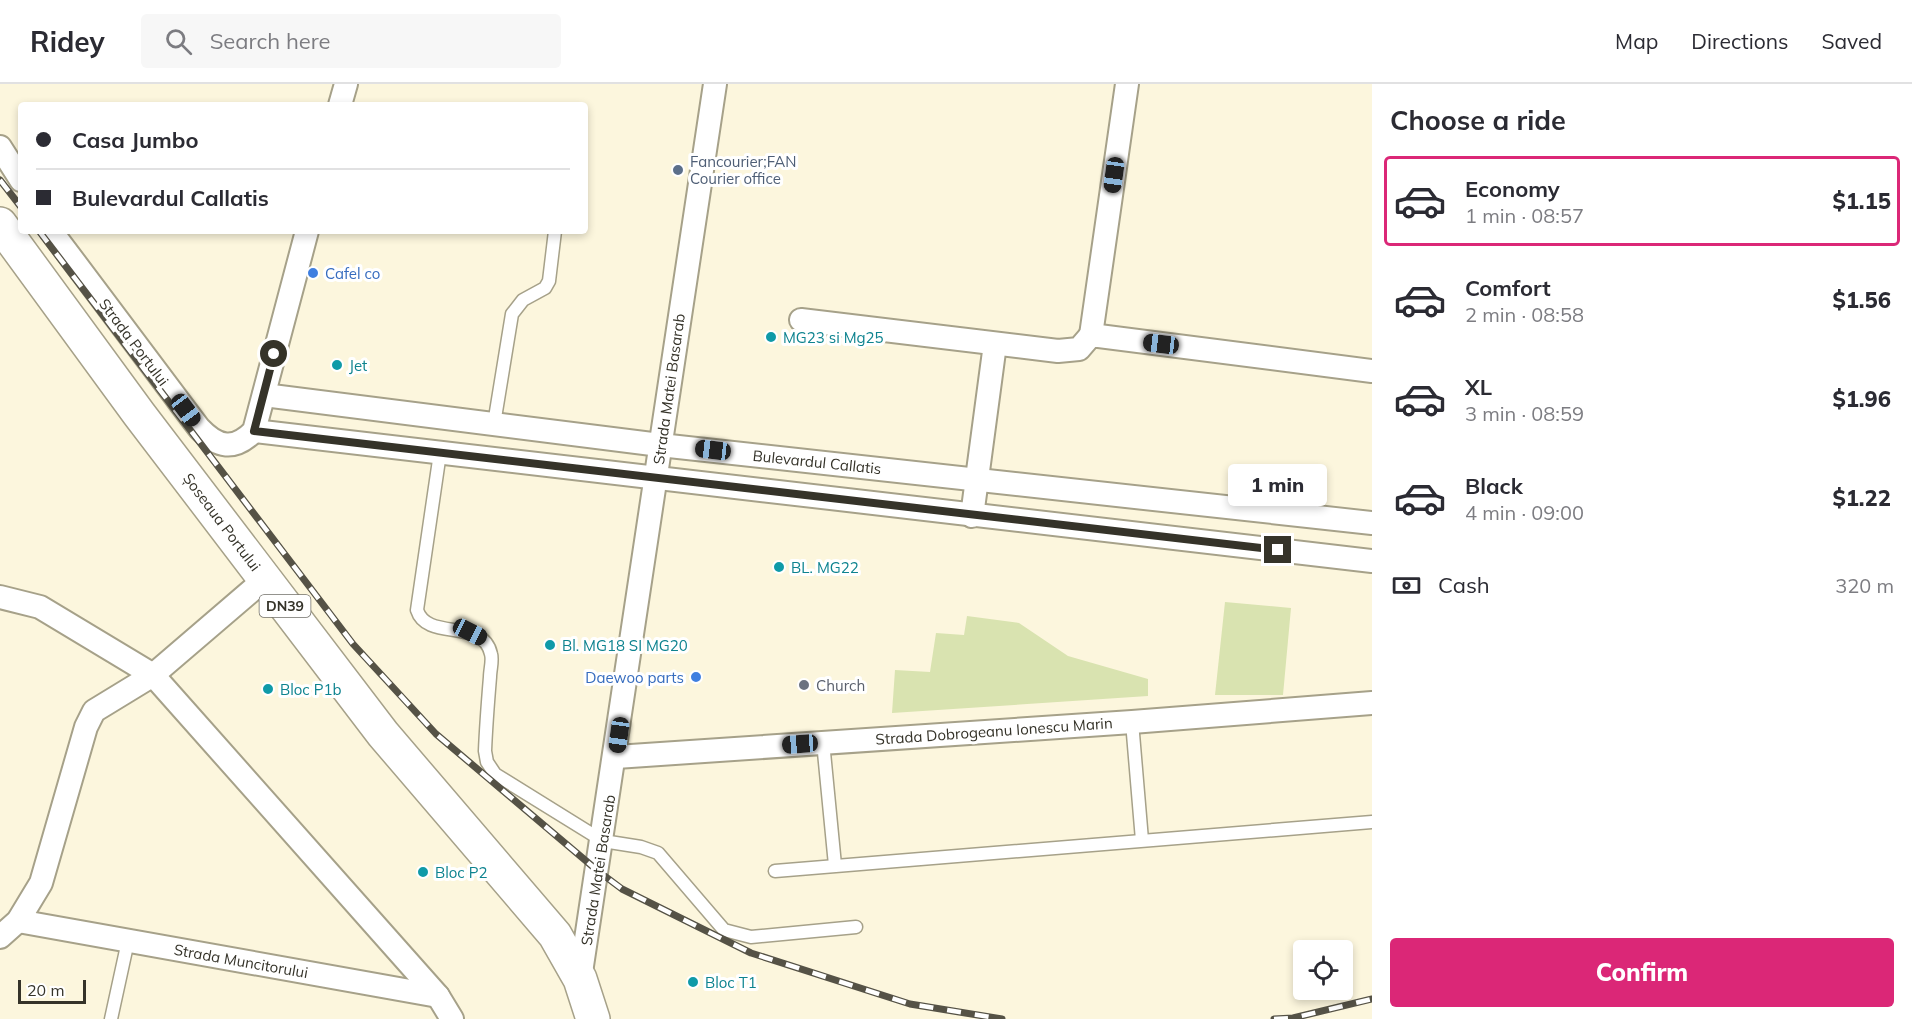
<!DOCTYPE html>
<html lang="en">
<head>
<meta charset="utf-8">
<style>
  :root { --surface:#fff; --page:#f7f7f7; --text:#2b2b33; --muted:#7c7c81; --line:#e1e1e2; --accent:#db2777 }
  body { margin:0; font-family:Mulish,sans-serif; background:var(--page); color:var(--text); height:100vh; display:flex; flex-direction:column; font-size:22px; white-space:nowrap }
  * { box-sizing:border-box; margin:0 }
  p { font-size:20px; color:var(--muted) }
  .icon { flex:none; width:33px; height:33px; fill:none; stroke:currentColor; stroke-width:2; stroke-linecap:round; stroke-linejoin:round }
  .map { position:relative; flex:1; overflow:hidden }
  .side { display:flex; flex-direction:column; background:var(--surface); width:540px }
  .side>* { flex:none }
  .banner { position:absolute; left:18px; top:18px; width:570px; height:132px; border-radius:6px; box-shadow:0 3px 9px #0003; display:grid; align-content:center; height:132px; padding:0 18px; background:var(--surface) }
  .tools { position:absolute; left:1293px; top:856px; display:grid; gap:12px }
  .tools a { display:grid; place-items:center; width:60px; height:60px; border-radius:6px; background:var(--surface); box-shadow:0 3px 9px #0003; font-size:30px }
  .scale { position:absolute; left:18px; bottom:15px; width:68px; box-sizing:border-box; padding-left:6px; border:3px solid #353329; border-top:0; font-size:16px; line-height:21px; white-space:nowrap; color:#353329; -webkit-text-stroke:4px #fff; paint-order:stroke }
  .end { position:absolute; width:27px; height:27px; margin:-14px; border:8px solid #353329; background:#fff; box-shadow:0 0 0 3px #fff }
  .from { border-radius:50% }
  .bubble { position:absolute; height:42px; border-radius:6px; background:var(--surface); box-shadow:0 3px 9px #0003; font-size:20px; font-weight:800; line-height:42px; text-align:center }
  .car { position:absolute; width:18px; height:36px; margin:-18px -9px; border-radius:8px; box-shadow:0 0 4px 2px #0007; background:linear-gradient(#222 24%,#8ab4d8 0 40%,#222 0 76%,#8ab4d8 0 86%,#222 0) }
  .banner b { display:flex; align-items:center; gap:21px; height:57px; font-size:22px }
  .banner b+b { border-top:2px solid var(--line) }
  .banner i { width:15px; height:15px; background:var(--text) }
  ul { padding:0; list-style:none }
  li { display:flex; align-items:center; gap:18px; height:90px; margin:0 12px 9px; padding:0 6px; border:3px solid transparent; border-radius:6px }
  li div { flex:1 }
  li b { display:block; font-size:22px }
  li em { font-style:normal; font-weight:800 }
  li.active { border-color:var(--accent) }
  li>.icon { width:54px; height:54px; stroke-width:1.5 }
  h2 { padding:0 18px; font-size:27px; line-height:72px }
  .pay { display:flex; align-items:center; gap:15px; height:66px; padding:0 18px; font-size:22px }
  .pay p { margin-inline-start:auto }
  .button { display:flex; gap:12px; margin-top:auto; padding:12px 18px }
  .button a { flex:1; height:69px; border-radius:6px; background:var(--accent); color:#fff; font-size:24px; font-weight:800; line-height:69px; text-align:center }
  header { display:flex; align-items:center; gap:36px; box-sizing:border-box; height:84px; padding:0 30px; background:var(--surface); border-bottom:2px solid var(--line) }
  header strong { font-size:28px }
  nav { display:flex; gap:33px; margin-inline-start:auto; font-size:21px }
  .search { width:420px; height:54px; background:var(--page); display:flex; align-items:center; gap:15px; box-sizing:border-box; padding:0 21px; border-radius:6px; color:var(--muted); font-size:22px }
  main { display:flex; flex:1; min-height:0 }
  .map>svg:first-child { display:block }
  .green { fill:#d9e3b0 }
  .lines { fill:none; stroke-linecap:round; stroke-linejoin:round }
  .lane-casing { stroke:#a6a189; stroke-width:15 }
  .street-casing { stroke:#a6a189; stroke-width:26 }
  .primary-casing { stroke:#a6a189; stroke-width:36 }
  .lane { stroke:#fff; stroke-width:12 }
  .street { stroke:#fff; stroke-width:22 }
  .primary { stroke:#fff; stroke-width:33 }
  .rail-casing { stroke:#555246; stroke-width:7 }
  .rail { stroke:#fff; stroke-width:4.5; stroke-dasharray:14; stroke-linecap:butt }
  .route { stroke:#353329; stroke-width:8 }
  .service-dot { fill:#5c6f8a; stroke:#fff; stroke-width:2 }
  .shop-dot { fill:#3f7fe0; stroke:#fff; stroke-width:2 }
  .culture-dot { fill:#0f9aa8; stroke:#fff; stroke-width:2 }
  .worship-dot { fill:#6b7280; stroke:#fff; stroke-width:2 }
  .labels { text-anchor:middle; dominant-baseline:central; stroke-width:6; stroke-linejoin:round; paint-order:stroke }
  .shield { fill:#fff; stroke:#727069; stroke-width:1.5 }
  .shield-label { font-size:14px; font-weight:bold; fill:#353329 }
  .service-label { font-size:15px; fill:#4e5e75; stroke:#fff; text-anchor:start }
  .shop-label { font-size:15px; fill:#366cbe; stroke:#fff; text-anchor:start }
  .culture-label { font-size:15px; fill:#0d838f; stroke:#fff; text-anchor:start }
  .street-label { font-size:15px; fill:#353329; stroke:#fff }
  .worship-label { font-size:15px; fill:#5b616d; stroke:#fff; text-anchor:start }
</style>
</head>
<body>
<header>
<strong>Ridey</strong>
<div class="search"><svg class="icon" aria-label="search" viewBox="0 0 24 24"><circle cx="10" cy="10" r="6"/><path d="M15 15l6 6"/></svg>Search here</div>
<nav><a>Map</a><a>Directions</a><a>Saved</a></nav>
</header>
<main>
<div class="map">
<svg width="1372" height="935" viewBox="0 0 1372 935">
  <rect width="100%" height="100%" fill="#fcf6dd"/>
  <!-- green -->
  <g class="green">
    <polygon points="1225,518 1291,524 1283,611 1215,611"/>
    <polygon points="967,532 1019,539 1068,572 1148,595 1148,612 892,629 895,586 930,588 936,549 964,551"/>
  </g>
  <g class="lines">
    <!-- lane casing -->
    <g class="lane-casing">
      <g id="lane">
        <polyline points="494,340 512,230 523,216 545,204 549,197 555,147"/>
        <path d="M440,369L417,526C427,558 483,533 491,570C493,576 490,586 490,593C488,617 486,642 485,667L487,678L495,690L603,757L641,763L658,769L724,846L751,853L856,843"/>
        <polyline points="1132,638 1142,756"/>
        <polyline points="823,658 835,781"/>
        <polyline points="775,787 1372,738"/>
        <polyline points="111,935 128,857"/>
      </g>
    </g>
    <!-- street casing -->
    <g class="street-casing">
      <g id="street">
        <polyline points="340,21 346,0"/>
        <polyline points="0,63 21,96"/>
        <path d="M51,147L199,344C218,364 234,367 254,347L307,147"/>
        <polyline points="801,236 1058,267 1079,265 1091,251 1372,287"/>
        <polyline points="1091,251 1127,0"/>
        <polyline points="264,311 660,361 1372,439"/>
        <polyline points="254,347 1372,477"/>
        <polyline points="972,432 995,260"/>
        <polyline points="0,513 40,523 153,591 438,912 452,935"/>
        <polyline points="616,673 1132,638 1372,619"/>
        <polyline points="18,837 438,912"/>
        <polyline points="0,853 18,837 41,799 86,643 94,627 153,591 265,495"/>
        <polyline points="580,895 715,0"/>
      </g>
    </g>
    <!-- primary casing -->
    <g class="primary-casing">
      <polyline id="primary" points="0,140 139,330 383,650 555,851 580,895 593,935"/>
    </g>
    <!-- lane -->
    <use href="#lane" class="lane"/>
    <!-- street -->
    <use href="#street" class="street"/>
    <!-- primary -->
    <use href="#primary" class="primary"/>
    <!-- rail casing -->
    <g class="rail-casing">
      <g id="rail">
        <polyline points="0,96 21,123"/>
        <polyline points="39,147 353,560 436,650 598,787 622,805 751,869 910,920 1002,935"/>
        <polyline points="1274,935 1293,934 1372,915"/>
      </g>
    </g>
    <!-- rail -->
    <use href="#rail" class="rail"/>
  </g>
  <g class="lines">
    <!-- route -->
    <polyline class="route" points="274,270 254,347 1278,466"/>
  </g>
  <!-- markers -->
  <circle class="service-dot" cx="678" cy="86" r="6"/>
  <g class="shop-dot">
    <circle cx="313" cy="189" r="6"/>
    <circle cx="696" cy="593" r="6"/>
  </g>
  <g class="culture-dot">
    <circle cx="771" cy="253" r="6"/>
    <circle cx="337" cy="281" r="6"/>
    <circle cx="779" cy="483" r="6"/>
    <circle cx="550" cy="561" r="6"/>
    <circle cx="268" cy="605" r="6"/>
    <circle cx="423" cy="788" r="6"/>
    <circle cx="693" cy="898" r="6"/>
  </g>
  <circle class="worship-dot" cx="804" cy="601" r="6"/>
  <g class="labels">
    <!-- shield labels -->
    <rect class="shield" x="259.5" y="511" width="51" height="22" rx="4.5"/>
    <g class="shield-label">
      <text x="285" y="522">DN39</text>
    </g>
    <!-- service labels -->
    <g class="service-label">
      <text x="690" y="77">Fancourier;FAN<tspan x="690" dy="17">Courier office</tspan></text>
    </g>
    <!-- shop labels -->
    <g class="shop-label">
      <text x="325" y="189">Cafel co</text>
      <text x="684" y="593" text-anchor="end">Daewoo parts</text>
    </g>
    <!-- culture labels -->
    <g class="culture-label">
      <text x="783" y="253">MG23 si Mg25</text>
      <text x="349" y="281">Jet</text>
      <text x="791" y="483">BL. MG22</text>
      <text x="562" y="561">Bl. MG18 SI MG20</text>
      <text x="280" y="605">Bloc P1b</text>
      <text x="435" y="788">Bloc P2</text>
      <text x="705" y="898">Bloc T1</text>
    </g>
    <!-- street labels -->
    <g class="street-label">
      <text transform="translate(134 258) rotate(53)">Strada Portului</text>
      <text transform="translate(669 305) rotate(-82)">Strada Matei Basarab</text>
      <text transform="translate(817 378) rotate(6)">Bulevardul Callatis</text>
      <text transform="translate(222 438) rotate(53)">Șoseaua Portului</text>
      <text transform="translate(994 647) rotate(-4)">Strada Dobrogeanu Ionescu Marin</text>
      <text transform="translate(598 786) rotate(-81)">Strada Matei Basarab</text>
      <text transform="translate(241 877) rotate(10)">Strada Muncitorului</text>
    </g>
    <!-- worship labels -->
    <g class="worship-label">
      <text x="816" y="601">Church</text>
    </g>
  </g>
</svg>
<div class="tools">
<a><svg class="icon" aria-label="locate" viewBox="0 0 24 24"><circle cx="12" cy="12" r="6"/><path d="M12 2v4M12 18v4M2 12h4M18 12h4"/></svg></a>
</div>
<div class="scale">20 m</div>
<i class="end from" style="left:274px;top:270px"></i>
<i class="end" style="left:1278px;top:466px"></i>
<div class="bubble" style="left:1228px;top:380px;width:99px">1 min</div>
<i class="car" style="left:1114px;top:91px;rotate:188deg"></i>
<i class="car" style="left:1161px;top:260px;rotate:277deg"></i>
<i class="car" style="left:186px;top:326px;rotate:143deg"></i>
<i class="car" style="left:713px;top:366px;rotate:277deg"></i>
<i class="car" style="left:470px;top:548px;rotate:117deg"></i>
<i class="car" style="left:619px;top:651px;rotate:188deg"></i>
<i class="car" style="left:800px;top:660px;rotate:266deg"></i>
<div class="banner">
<b><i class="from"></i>Casa Jumbo</b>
<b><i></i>Bulevardul Callatis</b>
</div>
</div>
<section class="side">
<h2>Choose a ride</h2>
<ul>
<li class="active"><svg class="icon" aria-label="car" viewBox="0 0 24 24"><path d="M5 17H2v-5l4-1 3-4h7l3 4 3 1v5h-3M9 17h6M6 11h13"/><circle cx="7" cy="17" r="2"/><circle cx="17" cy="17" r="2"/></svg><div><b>Economy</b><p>1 min · 08:57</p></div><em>$1.15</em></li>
<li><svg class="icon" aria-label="car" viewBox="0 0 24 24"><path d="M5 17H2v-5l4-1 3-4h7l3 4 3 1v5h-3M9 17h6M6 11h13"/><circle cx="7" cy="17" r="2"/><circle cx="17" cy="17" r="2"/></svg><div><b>Comfort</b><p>2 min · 08:58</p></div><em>$1.56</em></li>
<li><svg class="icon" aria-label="car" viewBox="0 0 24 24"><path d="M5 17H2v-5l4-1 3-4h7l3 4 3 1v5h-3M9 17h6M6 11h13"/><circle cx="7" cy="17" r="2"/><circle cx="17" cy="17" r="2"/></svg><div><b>XL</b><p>3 min · 08:59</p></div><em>$1.96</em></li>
<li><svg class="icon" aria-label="car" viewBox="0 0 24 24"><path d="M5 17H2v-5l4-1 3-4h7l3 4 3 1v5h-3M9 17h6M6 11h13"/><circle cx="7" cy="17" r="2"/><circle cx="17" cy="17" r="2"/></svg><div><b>Black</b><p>4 min · 09:00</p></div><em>$1.22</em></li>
</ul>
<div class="pay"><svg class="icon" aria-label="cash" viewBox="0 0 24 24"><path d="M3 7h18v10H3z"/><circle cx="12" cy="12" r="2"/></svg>Cash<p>320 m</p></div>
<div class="button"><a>Confirm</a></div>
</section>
</main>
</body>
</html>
